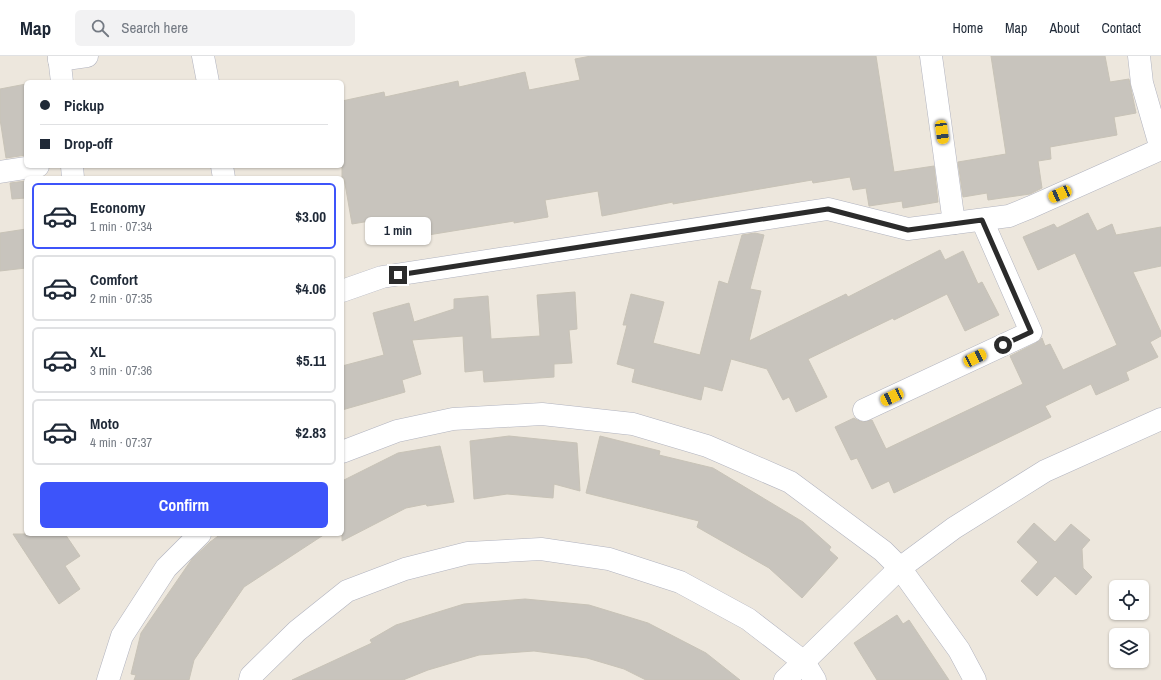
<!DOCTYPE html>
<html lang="en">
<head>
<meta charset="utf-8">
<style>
  :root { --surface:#fff; --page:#f2f2f3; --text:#1f2937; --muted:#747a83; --line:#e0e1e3; --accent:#3d54fa }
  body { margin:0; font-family:"Archivo Narrow",sans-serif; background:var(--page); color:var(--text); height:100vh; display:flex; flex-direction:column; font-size:15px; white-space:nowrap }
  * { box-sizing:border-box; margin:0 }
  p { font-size:13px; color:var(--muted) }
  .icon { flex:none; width:22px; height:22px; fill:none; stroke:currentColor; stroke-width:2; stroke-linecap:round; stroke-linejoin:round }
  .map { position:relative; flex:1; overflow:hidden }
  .sheet { position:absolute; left:24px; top:120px; width:320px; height:360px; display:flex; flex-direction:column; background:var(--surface); border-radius:6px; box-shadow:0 1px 3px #0004 }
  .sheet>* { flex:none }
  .banner { position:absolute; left:24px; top:24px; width:320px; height:88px; border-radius:6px; box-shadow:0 1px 3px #0004; display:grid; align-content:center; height:88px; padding:0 16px; background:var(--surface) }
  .buttons { position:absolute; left:1109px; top:524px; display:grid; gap:8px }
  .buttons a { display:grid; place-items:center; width:40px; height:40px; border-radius:6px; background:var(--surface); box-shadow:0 1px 3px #0004; font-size:20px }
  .end { position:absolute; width:18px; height:18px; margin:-9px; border:5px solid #2b2b2b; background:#fff; box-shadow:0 0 0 2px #fff }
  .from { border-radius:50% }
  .bubble { position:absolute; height:28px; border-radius:6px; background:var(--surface); box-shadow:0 1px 3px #0004; font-size:13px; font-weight:700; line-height:28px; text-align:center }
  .car { position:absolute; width:12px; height:24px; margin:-12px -6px; border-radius:5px; box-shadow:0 0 3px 1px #0007; background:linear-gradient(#f5c518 24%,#345 0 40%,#f5c518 0 76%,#345 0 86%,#f5c518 0) }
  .banner b { display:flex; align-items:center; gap:14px; height:38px; font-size:15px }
  .banner b+b { border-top:1px solid var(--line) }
  .banner i { width:10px; height:10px; background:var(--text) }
  ul { padding:7px 0 0; list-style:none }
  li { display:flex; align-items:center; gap:12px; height:66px; margin:0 8px 6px; padding:0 8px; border:2px solid var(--line); border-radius:6px }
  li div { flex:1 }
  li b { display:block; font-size:15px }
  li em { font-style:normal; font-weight:700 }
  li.current { border-color:var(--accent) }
  li>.icon { width:36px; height:36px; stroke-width:1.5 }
  .button { display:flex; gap:8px; margin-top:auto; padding:8px 16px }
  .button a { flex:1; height:46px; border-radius:6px; background:var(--accent); color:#fff; font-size:16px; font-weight:700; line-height:46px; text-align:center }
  header { display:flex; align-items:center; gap:24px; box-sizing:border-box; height:56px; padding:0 20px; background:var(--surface); border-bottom:1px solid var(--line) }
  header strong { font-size:19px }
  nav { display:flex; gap:22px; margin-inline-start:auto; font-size:14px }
  .search { width:280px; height:36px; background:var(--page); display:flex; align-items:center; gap:10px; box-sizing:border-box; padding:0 14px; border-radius:6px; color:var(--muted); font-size:15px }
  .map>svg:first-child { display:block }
  .building { fill:#c8c4bd; stroke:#c8c3b7 }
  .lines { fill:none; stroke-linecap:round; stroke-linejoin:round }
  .minor-casing { stroke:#b1b3bf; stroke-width:23 }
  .minor { stroke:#fff; stroke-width:22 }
  .route { stroke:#2b2b2b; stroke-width:5 }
</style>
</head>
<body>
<header>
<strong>Map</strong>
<div class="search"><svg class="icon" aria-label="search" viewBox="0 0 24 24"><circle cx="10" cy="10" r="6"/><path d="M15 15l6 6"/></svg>Search here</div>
<nav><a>Home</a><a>Map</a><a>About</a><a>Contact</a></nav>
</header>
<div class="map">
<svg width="1161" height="624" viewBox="0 0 1161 624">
  <rect width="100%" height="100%" fill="#ede7dd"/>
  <!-- building -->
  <g class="building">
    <polygon points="591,0 876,0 894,116 934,110 938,146 903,152 902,145 869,150 866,132 853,134 850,121 813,127 812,124 673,148 673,146 602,160 598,135 545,144 548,161 514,167 514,165 373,188 370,165 352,168 344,122 342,122 342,45 384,36 385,41 458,25 459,31 525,16 529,34 580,24 575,3"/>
    <polygon points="991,0 1105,0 1110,26 1129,23 1136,57 1114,61 1117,79 1050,91 1051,103 1038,105 1042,132 1030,138 988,144 987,137 963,141 958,106 1006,98"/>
    <polygon points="26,28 26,99 6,102 0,63 0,33"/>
    <polygon points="26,125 26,142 12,143 10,127"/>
    <polygon points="1088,157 1097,175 1112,168 1116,179 1161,171 1161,210 1133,216 1161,276 1161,280 1150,286 1158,301 1126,316 1129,324 1096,339 1091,328 1045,350 1051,361 894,437 889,425 872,433 857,402 851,404 835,371 854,362 857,364 863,366 872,364 886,393 1023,328 1010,300 1036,287 1042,282 1045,290 1050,288 1063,314 1117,289 1075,197 1038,214 1023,181 1054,168 1057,172"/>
    <polygon points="26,173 26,212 0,215 0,177"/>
    <polygon points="755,177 764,179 750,233 761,235 749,285 846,238 848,241 940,194 945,204 963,195 978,228 982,226 999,259 965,275 947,238 894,264 893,262 808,303 827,341 796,356 789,341 783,344 767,313 731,303 722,335 704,330 701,344 632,326 635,313 617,308 627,269 623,269 631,238 664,246 653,287 700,299 719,225 728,228 742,179"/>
    <polygon points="575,236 577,273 569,274 572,307 554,308 554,321 484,326 483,314 465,316 463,280 412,284 421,318 402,324 405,336 342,354 342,310 384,299 373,257 409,247 414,266 454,253 454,243 488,240 491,283 540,280 537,239"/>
    <polygon points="509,380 577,387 580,435 554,428 553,442 507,438 474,443 470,385"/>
    <polygon points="600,380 660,395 659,399 713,412 803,466 831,491 829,494 838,502 802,542 769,512 697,471 699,465 586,437"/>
    <polygon points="440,390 454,446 427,450 426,448 406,452 342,485 342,425 398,397"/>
    <polygon points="1034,467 1055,486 1071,468 1090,484 1082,493 1083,512 1092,521 1076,539 1055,520 1037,540 1021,525 1038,506 1017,486"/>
    <polygon points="13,478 65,478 80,500 65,510 80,533 59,548"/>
    <polygon points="221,478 325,478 244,531 194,604 189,624 134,624 136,619 131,618 141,577 192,503 210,486"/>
    <polygon points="525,543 589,549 648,567 706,597 740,624 646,624 624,613 587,602 534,595 479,599 428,614 403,624 292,624 372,587 370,584 396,569 464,548"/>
    <polygon points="897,559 903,568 909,564 949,624 877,624 854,587"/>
  </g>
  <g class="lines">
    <!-- minor casing -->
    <g class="minor-casing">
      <g id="minor">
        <polyline points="59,0 62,26"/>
        <polyline points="203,0 208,26"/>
        <polyline points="931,0 954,167"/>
        <polyline points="1139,0 1142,27 1161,93"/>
        <polyline points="59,4 87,0"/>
        <polyline points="72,110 73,122"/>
        <polyline points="222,110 224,122"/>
        <polyline points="0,116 38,110"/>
        <polyline points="342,235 382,221 828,153 908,173 1009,160 1031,151 1161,93"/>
        <polyline points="864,354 1031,276 982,164"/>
        <polyline points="342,396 397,375 453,363 542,358 633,368 707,390 790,426 883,495 900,512 959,594 975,624"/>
        <polyline points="108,624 122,580 166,512 200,478"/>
        <polyline points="250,624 251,620 297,575 347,535 405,513 468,497 541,493 609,503 680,526 748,563 804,606 815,624"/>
        <polyline points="785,624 900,512 954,472 1045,415 1161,363"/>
      </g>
    </g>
    <!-- minor -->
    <use href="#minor" class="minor"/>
  </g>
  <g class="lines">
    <!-- route -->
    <polyline class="route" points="398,219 828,153 908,174 982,164 1031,276 1003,289"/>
  </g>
</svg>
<div class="buttons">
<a><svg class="icon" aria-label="locate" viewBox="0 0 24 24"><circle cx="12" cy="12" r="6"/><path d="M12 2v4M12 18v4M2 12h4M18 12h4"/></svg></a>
<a><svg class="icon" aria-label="layers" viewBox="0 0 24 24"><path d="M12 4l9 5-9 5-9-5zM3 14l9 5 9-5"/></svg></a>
</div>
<i class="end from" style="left:1003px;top:289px"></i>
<i class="end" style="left:398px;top:219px"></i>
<div class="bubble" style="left:365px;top:161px;width:66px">1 min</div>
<i class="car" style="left:942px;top:76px;rotate:172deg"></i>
<i class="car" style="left:1060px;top:138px;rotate:246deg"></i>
<i class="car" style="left:975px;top:302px;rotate:64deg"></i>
<i class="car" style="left:892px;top:341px;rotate:245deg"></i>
<div class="banner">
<b><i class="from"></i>Pickup</b>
<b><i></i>Drop-off</b>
</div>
<section class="sheet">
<ul>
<li class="current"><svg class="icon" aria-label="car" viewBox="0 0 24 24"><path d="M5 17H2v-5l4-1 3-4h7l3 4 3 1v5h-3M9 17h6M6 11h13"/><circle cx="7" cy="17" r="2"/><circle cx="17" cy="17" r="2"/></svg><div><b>Economy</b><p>1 min · 07:34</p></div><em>$3.00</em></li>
<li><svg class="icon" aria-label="car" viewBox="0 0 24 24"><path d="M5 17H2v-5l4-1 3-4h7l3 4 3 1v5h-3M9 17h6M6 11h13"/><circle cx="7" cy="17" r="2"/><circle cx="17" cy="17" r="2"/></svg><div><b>Comfort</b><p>2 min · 07:35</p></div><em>$4.06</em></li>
<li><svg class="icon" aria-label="car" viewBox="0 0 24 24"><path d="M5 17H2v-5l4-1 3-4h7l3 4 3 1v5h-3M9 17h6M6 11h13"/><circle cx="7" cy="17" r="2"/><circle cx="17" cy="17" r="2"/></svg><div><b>XL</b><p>3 min · 07:36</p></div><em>$5.11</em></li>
<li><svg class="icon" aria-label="car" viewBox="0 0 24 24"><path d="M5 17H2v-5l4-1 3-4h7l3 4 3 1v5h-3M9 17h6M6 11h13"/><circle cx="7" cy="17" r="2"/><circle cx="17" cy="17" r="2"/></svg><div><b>Moto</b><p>4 min · 07:37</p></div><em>$2.83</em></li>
</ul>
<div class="button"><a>Confirm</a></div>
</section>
</div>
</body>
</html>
